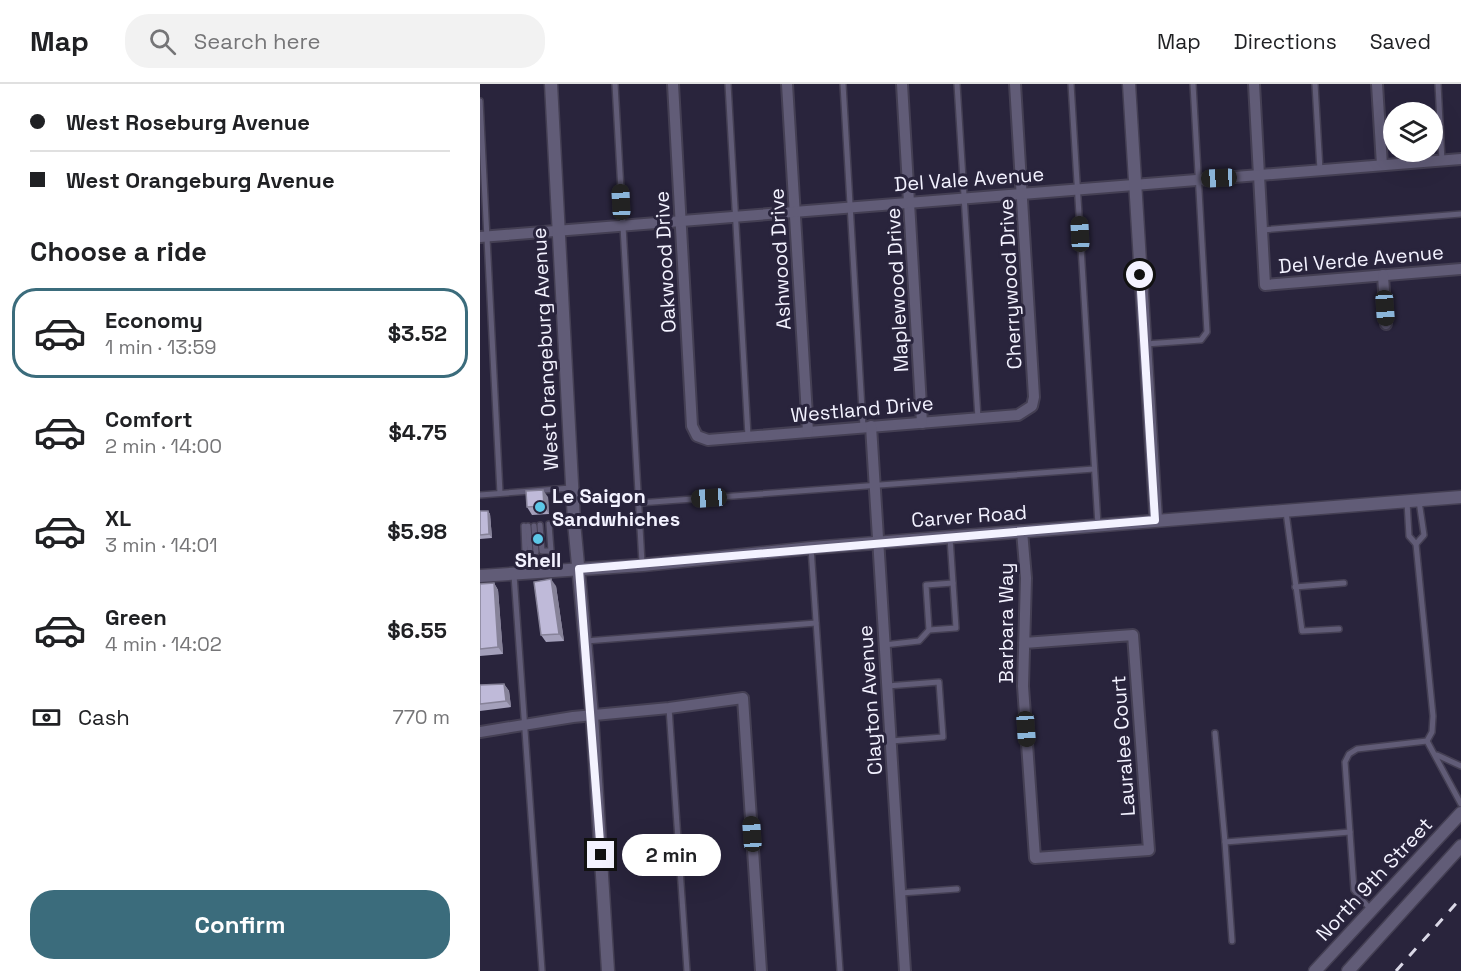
<!DOCTYPE html>
<html lang="en">
<head>
<meta charset="utf-8">
<style>
  :root { --surface:#fff; --page:#f2f2f2; --text:#202124; --muted:#757577; --line:#e0e0e0; --accent:#3b6c7c }
  body { margin:0; font-family:"Space Grotesk",sans-serif; background:var(--page); color:var(--text); height:100vh; display:flex; flex-direction:column; font-size:22px; white-space:nowrap }
  * { box-sizing:border-box; margin:0 }
  p { font-size:20px; color:var(--muted) }
  .icon { flex:none; width:33px; height:33px; fill:none; stroke:currentColor; stroke-width:2; stroke-linecap:round; stroke-linejoin:round }
  .map { position:relative; flex:1; overflow:hidden }
  .panel { display:flex; flex-direction:column; background:var(--surface); width:480px }
  .panel>* { flex:none }
  .top-card { display:grid; align-content:center; height:132px; padding:0 30px; background:var(--surface) }
  .buttons { position:absolute; left:903px; top:18px; display:grid; gap:12px }
  .buttons a { display:grid; place-items:center; width:60px; height:60px; border-radius:50%; background:var(--surface); box-shadow:0 6px 24px #0002; font-size:30px }
  .end { position:absolute; width:27px; height:27px; margin:-14px; border:8px solid #f3f2ff; background:#111; box-shadow:0 0 0 3px #111 }
  .from { border-radius:50% }
  .bubble { position:absolute; height:42px; border-radius:21px; background:var(--surface); box-shadow:0 6px 24px #0002; font-size:20px; font-weight:800; line-height:42px; text-align:center }
  .car { position:absolute; width:18px; height:36px; margin:-18px -9px; border-radius:8px; box-shadow:0 0 4px 2px #0007; background:linear-gradient(#222 24%,#8ab4d8 0 40%,#222 0 76%,#8ab4d8 0 86%,#222 0) }
  .top-card b { display:flex; align-items:center; gap:21px; height:57px; font-size:22px }
  .top-card b+b { border-top:2px solid var(--line) }
  .top-card i { width:15px; height:15px; background:var(--text) }
  ul { padding:0; list-style:none }
  li { display:flex; align-items:center; gap:18px; height:90px; margin:0 12px 9px; padding:0 18px; border:3px solid transparent; border-radius:24px }
  li div { flex:1 }
  li b { display:block; font-size:22px }
  li em { font-style:normal; font-weight:800 }
  li.on { border-color:var(--accent) }
  li>.icon { width:54px; height:54px; stroke-width:1.5 }
  h2 { padding:0 30px; font-size:27px; line-height:72px }
  .pay { display:flex; align-items:center; gap:15px; height:66px; padding:0 30px; font-size:22px }
  .pay p { margin-inline-start:auto }
  .primary-button { display:flex; gap:12px; margin-top:auto; padding:12px 30px }
  .primary-button a { flex:1; height:69px; border-radius:24px; background:var(--accent); color:#fff; font-size:24px; font-weight:800; line-height:69px; text-align:center }
  header { display:flex; align-items:center; gap:36px; box-sizing:border-box; height:84px; padding:0 30px; background:var(--surface); border-bottom:2px solid var(--line) }
  header strong { font-size:28px }
  nav { display:flex; gap:33px; margin-inline-start:auto; font-size:21px }
  .search { width:420px; height:54px; background:var(--page); display:flex; align-items:center; gap:15px; box-sizing:border-box; padding:0 21px; border-radius:24px; color:var(--muted); font-size:22px }
  main { display:flex; flex:1; min-height:0 }
  .map>svg:first-child { display:block }
  .lines { fill:none; stroke-linecap:round; stroke-linejoin:round }
  .service-casing { stroke:#443f53; stroke-width:8 }
  .minor-casing { stroke:#443f53; stroke-width:14 }
  .tertiary-casing { stroke:#443f53; stroke-width:15 }
  .service { stroke:#615c77; stroke-width:5 }
  .minor { stroke:#615c77; stroke-width:10 }
  .tertiary { stroke:#615c77; stroke-width:12 }
  .rail { stroke:#dad8e6; stroke-width:3; stroke-dasharray:10 10; stroke-linecap:butt }
  .wall { fill:#a4a0bb }
  .shaded-wall { fill:#868298 }
  .building { fill:#bfbad9; stroke:#868298; stroke-width:1.5 }
  .route { stroke:#f3f2ff; stroke-width:8 }
  .poi-dot { fill:#5cc7e7; stroke:#29243c; stroke-width:2 }
  .labels { text-anchor:middle; dominant-baseline:central; stroke-width:6; stroke-linejoin:round; paint-order:stroke }
  .street-label { font-size:20px; fill:#f3f2ff; stroke:#29243c }
  .poi-label { font-size:20px; font-weight:bold; fill:#f3f2ff; stroke:#29243c; text-anchor:start }
</style>
</head>
<body>
<header>
<strong>Map</strong>
<div class="search"><svg class="icon" aria-label="search" viewBox="0 0 24 24"><circle cx="10" cy="10" r="6"/><path d="M15 15l6 6"/></svg>Search here</div>
<nav><a>Map</a><a>Directions</a><a>Saved</a></nav>
</header>
<main>
<section class="panel">
<div class="top-card">
<b><i class="from"></i>West Roseburg Avenue</b>
<b><i></i>West Orangeburg Avenue</b>
</div>
<h2>Choose a ride</h2>
<ul>
<li class="on"><svg class="icon" aria-label="car" viewBox="0 0 24 24"><path d="M5 17H2v-5l4-1 3-4h7l3 4 3 1v5h-3M9 17h6M6 11h13"/><circle cx="7" cy="17" r="2"/><circle cx="17" cy="17" r="2"/></svg><div><b>Economy</b><p>1 min · 13:59</p></div><em>$3.52</em></li>
<li><svg class="icon" aria-label="car" viewBox="0 0 24 24"><path d="M5 17H2v-5l4-1 3-4h7l3 4 3 1v5h-3M9 17h6M6 11h13"/><circle cx="7" cy="17" r="2"/><circle cx="17" cy="17" r="2"/></svg><div><b>Comfort</b><p>2 min · 14:00</p></div><em>$4.75</em></li>
<li><svg class="icon" aria-label="car" viewBox="0 0 24 24"><path d="M5 17H2v-5l4-1 3-4h7l3 4 3 1v5h-3M9 17h6M6 11h13"/><circle cx="7" cy="17" r="2"/><circle cx="17" cy="17" r="2"/></svg><div><b>XL</b><p>3 min · 14:01</p></div><em>$5.98</em></li>
<li><svg class="icon" aria-label="car" viewBox="0 0 24 24"><path d="M5 17H2v-5l4-1 3-4h7l3 4 3 1v5h-3M9 17h6M6 11h13"/><circle cx="7" cy="17" r="2"/><circle cx="17" cy="17" r="2"/></svg><div><b>Green</b><p>4 min · 14:02</p></div><em>$6.55</em></li>
</ul>
<div class="pay"><svg class="icon" aria-label="cash" viewBox="0 0 24 24"><path d="M3 7h18v10H3z"/><circle cx="12" cy="12" r="2"/></svg>Cash<p>770 m</p></div>
<div class="primary-button"><a>Confirm</a></div>
</section>
<div class="map">
<svg width="981" height="887" viewBox="0 0 981 887">
  <rect width="100%" height="100%" fill="#29243c"/>
  <g class="lines">
    <!-- service casing -->
    <g class="service-casing">
      <g id="service">
        <polyline points="135,0 162,479"/>
        <polyline points="248,0 268,352"/>
        <polyline points="363,0 383,343"/>
        <polyline points="477,0 498,334"/>
        <polyline points="591,0 618,441"/>
        <polyline points="835,0 840,86"/>
        <polyline points="958,0 962,77"/>
        <polyline points="0,17 20,409"/>
        <polyline points="782,146 981,130"/>
        <polyline points="666,260 721,256 727,248 713,0"/>
        <polyline points="0,411 91,404"/>
        <polyline points="927,418 929,452 936,460 944,451 939,417"/>
        <polyline points="159,419 614,385"/>
        <polyline points="806,428 822,547 859,545"/>
        <polyline points="60,441 62,467 71,467 69,440"/>
        <polyline points="44,442 45,468"/>
        <polyline points="48,442 50,468"/>
        <polyline points="54,442 56,468"/>
        <polyline points="331,464 360,887"/>
        <polyline points="34,491 62,887"/>
        <polyline points="815,503 864,499"/>
        <polyline points="449,546 446,501 473,499"/>
        <polyline points="106,557 336,539"/>
        <polyline points="404,561 439,557 449,546 476,544 470,454"/>
        <polyline points="407,602 459,598 463,653 411,657"/>
        <polyline points="189,624 207,887"/>
        <polyline points="735,649 745,758 870,748"/>
        <polyline points="947,657 981,720"/>
        <polyline points="957,671 981,682"/>
        <polyline points="745,758 752,857"/>
        <polyline points="421,809 477,805"/>
        <polyline points="891,826 874,806 865,678 869,670 877,665 947,657 952,648 953,632 936,460"/>
      </g>
    </g>
    <!-- minor casing -->
    <g class="minor-casing">
      <g id="minor">
        <polyline points="193,0 212,342 217,352 228,356 538,331 552,322 554,313 535,0"/>
        <polyline points="307,0 328,348"/>
        <polyline points="422,0 442,339"/>
        <polyline points="774,0 785,201 981,185"/>
        <polyline points="897,0 902,81"/>
        <polyline points="0,153 981,75"/>
        <polyline points="903,191 906,240"/>
        <polyline points="391,342 425,887"/>
        <polyline points="542,447 546,494 543,602 555,774 669,766 653,551 544,559"/>
        <polyline points="0,648 93,633 189,624 263,614 281,887"/>
      </g>
    </g>
    <!-- tertiary casing -->
    <g class="tertiary-casing">
      <g id="tertiary">
        <polyline points="71,0 94,438 112,631 128,887"/>
        <polyline points="649,0 676,436"/>
        <polyline points="0,492 163,481 331,464 981,413"/>
        <polyline points="835,887 981,729"/>
        <polyline points="868,887 981,762"/>
      </g>
    </g>
    <!-- service -->
    <use href="#service" class="service"/>
    <!-- minor -->
    <use href="#minor" class="minor"/>
    <!-- tertiary -->
    <use href="#tertiary" class="tertiary"/>
    <!-- rail -->
    <polyline class="rail" points="916,887 981,814"/>
  </g>
  <!-- wall -->
  <g class="wall">
    <polygon points="68,413 69,430 52,431 47,423"/>
    <polygon points="0,427 8,427 10,430 12,454 0,455"/>
    <polygon points="14,499 18,506 23,570 0,572 0,500"/>
    <polygon points="76,502 84,557 66,558 61,551"/>
    <polygon points="24,600 29,607 31,623 0,627 0,601"/>
  </g>
  <!-- shaded-wall -->
  <g class="shaded-wall">
    <polygon points="63,406 68,413 69,430 64,422"/>
    <polygon points="8,427 10,430 12,454 9,450"/>
    <polygon points="71,495 76,502 84,557 79,550"/>
    <polygon points="14,499 18,506 23,570 18,563"/>
    <polygon points="24,600 29,607 31,623 26,617"/>
  </g>
  <!-- building -->
  <g class="building">
    <polygon points="63,406 64,422 47,423 46,407"/>
    <polygon points="0,427 8,427 9,450 0,451"/>
    <polygon points="71,495 79,550 61,551 54,498"/>
    <polygon points="14,499 18,563 0,565 0,500"/>
    <polygon points="24,600 26,617 0,620 0,601"/>
  </g>
  <g class="lines">
    <!-- route -->
    <polyline class="route" points="121,771 99,485 675,436 660,191"/>
  </g>
  <!-- markers -->
  <g class="poi-dot">
    <circle cx="60" cy="423" r="6"/>
    <circle cx="58" cy="455" r="6"/>
  </g>
  <g class="labels">
    <!-- street labels -->
    <g class="street-label">
      <text transform="translate(489 95) rotate(-4)">Del Vale Avenue</text>
      <text transform="translate(300 175) rotate(-93)">Ashwood Drive</text>
      <text transform="translate(881 175) rotate(-5)">Del Verde Avenue</text>
      <text transform="translate(185 178) rotate(-93)">Oakwood Drive</text>
      <text transform="translate(530 200) rotate(-93)">Cherrywood Drive</text>
      <text transform="translate(417 206) rotate(-93)">Maplewood Drive</text>
      <text transform="translate(65 265) rotate(-93)">West Orangeburg Avenue</text>
      <text transform="translate(382 325) rotate(-5)">Westland Drive</text>
      <text transform="translate(489 432) rotate(-4)">Carver Road</text>
      <text transform="translate(526 539) rotate(-90)">Barbara Way</text>
      <text transform="translate(390 616) rotate(-94)">Clayton Avenue</text>
      <text transform="translate(643 662) rotate(-94)">Lauralee Court</text>
      <text transform="translate(894 795) rotate(-47)">North 9th Street</text>
    </g>
    <!-- poi labels -->
    <g class="poi-label">
      <text x="72" y="412">Le Saigon<tspan x="72" dy="23">Sandwhiches</tspan></text>
      <text x="58" y="476" text-anchor="middle">Shell</text>
    </g>
  </g>
</svg>
<div class="buttons">
<a><svg class="icon" aria-label="layers" viewBox="0 0 24 24"><path d="M12 4l9 5-9 5-9-5zM3 14l9 5 9-5"/></svg></a>
</div>
<i class="end from" style="left:660px;top:191px"></i>
<i class="end" style="left:121px;top:771px"></i>
<div class="bubble" style="left:142px;top:750px;width:99px">2 min</div>
<i class="car" style="left:739px;top:94px;rotate:267deg"></i>
<i class="car" style="left:141px;top:118px;rotate:357deg"></i>
<i class="car" style="left:600px;top:150px;rotate:357deg"></i>
<i class="car" style="left:905px;top:224px;rotate:176deg"></i>
<i class="car" style="left:229px;top:414px;rotate:266deg"></i>
<i class="car" style="left:546px;top:645px;rotate:176deg"></i>
<i class="car" style="left:272px;top:750px;rotate:356deg"></i>
</div>
</main>
</body>
</html>
